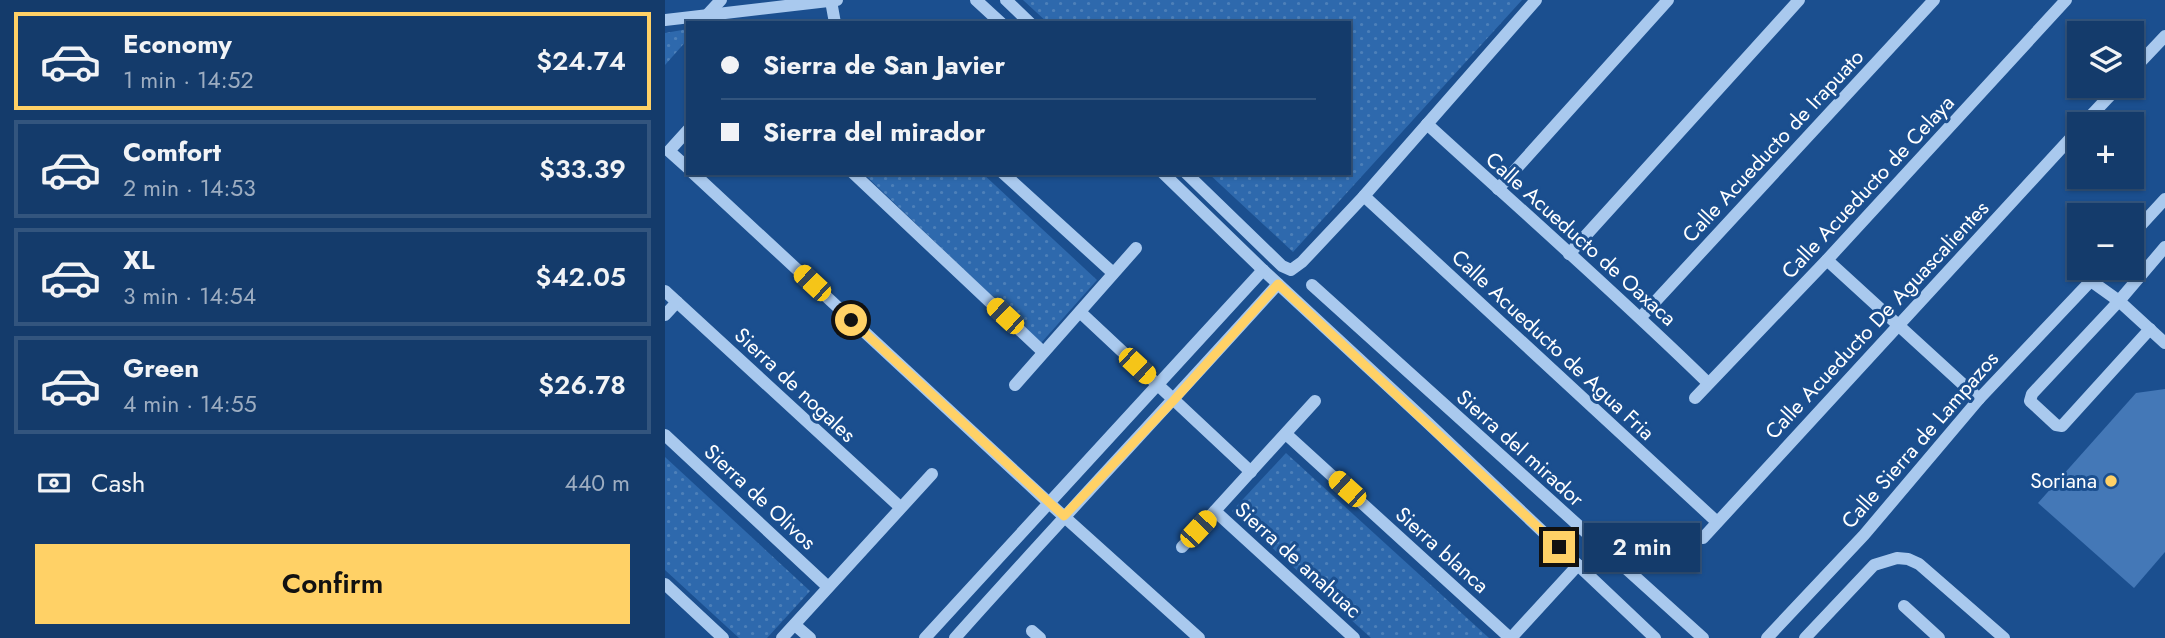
<!DOCTYPE html>
<html lang="en">
<head>
<meta charset="utf-8">
<style>
  :root { --surface:#143b6b; --page:#214673; --text:#f1f3f6; --muted:#9dadc1; --line:#33557e; --accent:#ffd166 }
  body { margin:0; font-family:Jost,sans-serif; background:var(--page); color:var(--text); height:100vh; display:flex; flex-direction:column; font-size:26px; white-space:nowrap }
  * { box-sizing:border-box; margin:0 }
  p { font-size:23px; color:var(--muted) }
  .icon { flex:none; width:38px; height:38px; fill:none; stroke:currentColor; stroke-width:2; stroke-linecap:round; stroke-linejoin:round }
  .map { position:relative; flex:1; overflow:hidden }
  .drawer { display:flex; flex-direction:column; background:var(--surface); width:665px }
  .drawer>* { flex:none }
  .banner { position:absolute; left:21px; top:21px; width:665px; height:154px; border-radius:0px; box-shadow:0 2px 5px #0004,0 0 0 2px var(--line); display:grid; align-content:center; height:154px; padding:0 35px; background:var(--surface) }
  .controls { position:absolute; left:1402px; top:21px; display:grid; gap:14px }
  .controls a { display:grid; place-items:center; width:77px; height:77px; border-radius:0px; background:var(--surface); box-shadow:0 2px 5px #0004,0 0 0 2px var(--line); font-size:35px }
  .end { position:absolute; width:32px; height:32px; margin:-16px; border:9px solid #ffd166; background:#111; box-shadow:0 0 0 4px #111 }
  .from { border-radius:50% }
  .bubble { position:absolute; height:49px; border-radius:0px; background:var(--surface); box-shadow:0 2px 5px #0004,0 0 0 2px var(--line); font-size:23px; font-weight:600; line-height:49px; text-align:center }
  .car { position:absolute; width:21px; height:42px; margin:-21px -10px; border-radius:9px; box-shadow:0 0 5px 2px #0007; background:linear-gradient(#f5c518 24%,#345 0 40%,#f5c518 0 76%,#345 0 86%,#f5c518 0) }
  .banner b { display:flex; align-items:center; gap:24px; height:66px; font-size:26px }
  .banner b+b { border-top:2px solid var(--line) }
  .banner i { width:18px; height:18px; background:var(--text) }
  ul { padding:12px 0 0; list-style:none }
  li { display:flex; align-items:center; gap:21px; height:98px; margin:0 14px 10px; padding:0 21px; border:4px solid var(--line); border-radius:0px }
  li div { flex:1 }
  li b { display:block; font-size:26px }
  li em { font-style:normal; font-weight:600 }
  li.selected { border-color:var(--accent) }
  li>.icon { width:63px; height:63px; stroke-width:1.5 }
  .pay { display:flex; align-items:center; gap:18px; height:77px; padding:0 35px; font-size:26px }
  .pay p { margin-inline-start:auto }
  .primary-button { display:flex; gap:14px; margin-top:auto; padding:14px 35px }
  .primary-button a { flex:1; height:80px; border-radius:0px; background:var(--accent); color:#111; font-size:28px; font-weight:600; line-height:80px; text-align:center }
  main { display:flex; flex:1; min-height:0 }
  .map>svg:first-child { display:block }
  .grass { fill:url(#grass-dots) }
  .building { fill:#4478b7 }
  .lines { fill:none; stroke-linecap:round; stroke-linejoin:round }
  .minor { stroke:#a9c9ee; stroke-width:12 }
  .route { stroke:#ffd166; stroke-width:9 }
  .poi-dot { fill:#ffd166; stroke:#1b4f8f; stroke-width:2.5 }
  .labels { text-anchor:middle; dominant-baseline:central; stroke-width:6; stroke-linejoin:round; paint-order:stroke }
  .street-label { font-size:21px; fill:#fff; stroke:#1b4f8f }
  .poi-label { font-size:21px; fill:#fff; stroke:#1b4f8f; text-anchor:end }
</style>
</head>
<body>
<main>
<section class="drawer">
<ul>
<li class="selected"><svg class="icon" aria-label="car" viewBox="0 0 24 24"><path d="M5 17H2v-5l4-1 3-4h7l3 4 3 1v5h-3M9 17h6M6 11h13"/><circle cx="7" cy="17" r="2"/><circle cx="17" cy="17" r="2"/></svg><div><b>Economy</b><p>1 min · 14:52</p></div><em>$24.74</em></li>
<li><svg class="icon" aria-label="car" viewBox="0 0 24 24"><path d="M5 17H2v-5l4-1 3-4h7l3 4 3 1v5h-3M9 17h6M6 11h13"/><circle cx="7" cy="17" r="2"/><circle cx="17" cy="17" r="2"/></svg><div><b>Comfort</b><p>2 min · 14:53</p></div><em>$33.39</em></li>
<li><svg class="icon" aria-label="car" viewBox="0 0 24 24"><path d="M5 17H2v-5l4-1 3-4h7l3 4 3 1v5h-3M9 17h6M6 11h13"/><circle cx="7" cy="17" r="2"/><circle cx="17" cy="17" r="2"/></svg><div><b>XL</b><p>3 min · 14:54</p></div><em>$42.05</em></li>
<li><svg class="icon" aria-label="car" viewBox="0 0 24 24"><path d="M5 17H2v-5l4-1 3-4h7l3 4 3 1v5h-3M9 17h6M6 11h13"/><circle cx="7" cy="17" r="2"/><circle cx="17" cy="17" r="2"/></svg><div><b>Green</b><p>4 min · 14:55</p></div><em>$26.78</em></li>
</ul>
<div class="pay"><svg class="icon" aria-label="cash" viewBox="0 0 24 24"><path d="M3 7h18v10H3z"/><circle cx="12" cy="12" r="2"/></svg>Cash<p>440 m</p></div>
<div class="primary-button"><a>Confirm</a></div>
</section>
<div class="map">
<svg width="1500" height="638" viewBox="0 0 1500 638">
  <defs>
    <pattern id="grass-dots" width="8" height="8" patternUnits="userSpaceOnUse" patternTransform="scale(1.75)"><rect width="8" height="8" fill="#2e69ad"/><path d="M2 2h.1M6 6h.1" fill="none" stroke="#4d80b9" stroke-width="1.8" stroke-linecap="round"/></pattern>
  </defs>
  <rect width="100%" height="100%" fill="#1b4f8f"/>
  <!-- grass -->
  <g class="grass">
    <polygon points="358,0 857,0 628,252 543,173 684,173 684,23 383,23"/>
    <polygon points="23,29 23,39 0,65 0,33"/>
    <polygon points="198,173 317,173 432,280 376,343"/>
    <polygon points="621,453 824,638 706,638 567,511"/>
    <polygon points="0,457 145,591 102,638 74,638 0,570"/>
  </g>
  <!-- building -->
  <polygon class="building" points="1500,389 1500,552 1469,588 1373,503 1471,393"/>
  <g class="lines">
    <!-- minor -->
    <g class="minor">
      <polyline points="311,0 336,23"/>
      <polyline points="341,0 365,23"/>
      <polyline points="166,1 170,23"/>
      <polyline points="42,15 56,0"/>
      <polyline points="0,20 172,0"/>
      <polyline points="1466,72 1500,36"/>
      <path d="M762,124C856,210 952,294 1043,383"/>
      <polyline points="1418,124 1454,86"/>
      <polyline points="23,130 4,151 23,168"/>
      <polyline points="28,173 384,503 534,638"/>
      <polyline points="188,173 378,352"/>
      <polyline points="338,173 448,273"/>
      <polyline points="498,173 598,270 763,423 990,638"/>
      <polyline points="521,173 617,266 626,270 637,262 699,196 871,0"/>
      <polyline points="833,189 1003,0"/>
      <polyline points="699,196 1052,522"/>
      <polyline points="1466,236 1500,199"/>
      <polyline points="904,254 1134,0"/>
      <polyline points="1162,260 1314,399"/>
      <polyline points="1426,281 1454,301 1500,343"/>
      <polyline points="647,285 1038,638"/>
      <polyline points="0,291 235,507"/>
      <polyline points="415,312 586,472"/>
      <polyline points="0,315 12,302"/>
      <polyline points="976,317 1269,0"/>
      <polyline points="1485,329 1397,426 1391,425 1365,401 1367,394 1454,301 1500,247"/>
      <polyline points="350,385 471,248"/>
      <polyline points="1030,398 1162,260 1401,0"/>
      <polyline points="621,434 845,638"/>
      <polyline points="0,435 163,587"/>
      <polyline points="550,511 689,638"/>
      <polyline points="1038,538 1414,129"/>
      <polyline points="517,547 650,401"/>
      <polyline points="0,584 58,638"/>
      <polyline points="1239,606 1274,638"/>
      <polyline points="130,625 145,638"/>
      <polyline points="367,631 375,638"/>
      <polyline points="117,638 267,474"/>
      <polyline points="260,638 598,270"/>
      <path d="M290,638C396,519 506,403 613,284"/>
      <polyline points="846,638 913,565"/>
      <polyline points="1102,638 1199,535 1314,399 1438,268"/>
      <polyline points="1140,638 1209,565 1232,558 1243,559 1254,564 1339,638"/>
    </g>
  </g>
  <g class="lines">
    <!-- route -->
    <polyline class="route" points="186,320 399,516 509,400 613,284 894,547"/>
  </g>
  <!-- markers -->
  <circle class="poi-dot" cx="1446" cy="481" r="7"/>
  <g class="labels">
    <!-- street labels -->
    <g class="street-label">
      <text transform="translate(1108 146) rotate(-47)">Calle Acueducto de Irapuato</text>
      <text transform="translate(1203 187) rotate(-47)">Calle Acueducto de Celaya</text>
      <text transform="translate(916 239) rotate(42)">Calle Acueducto de Oaxaca</text>
      <text transform="translate(1212 320) rotate(-47)">Calle Acueducto De Aguascalientes</text>
      <text transform="translate(888 345) rotate(43)">Calle Acueducto de Agua Fria</text>
      <text transform="translate(130 385) rotate(43)">Sierra de nogales</text>
      <text transform="translate(1255 440) rotate(-49)">Calle Sierra de Lampazos</text>
      <text transform="translate(855 448) rotate(42)">Sierra del mirador</text>
      <text transform="translate(95 497) rotate(43)">Sierra de Olivos</text>
      <text transform="translate(777 550) rotate(42)">Sierra blanca</text>
      <text transform="translate(633 560) rotate(42)">Sierra de anahuac</text>
    </g>
    <!-- poi labels -->
    <g class="poi-label">
      <text x="1432" y="481">Soriana</text>
    </g>
  </g>
</svg>
<div class="controls">
<a><svg class="icon" aria-label="layers" viewBox="0 0 24 24"><path d="M12 4l9 5-9 5-9-5zM3 14l9 5 9-5"/></svg></a>
<a>+</a>
<a>−</a>
</div>
<i class="end from" style="left:186px;top:320px"></i>
<i class="end" style="left:894px;top:547px"></i>
<div class="bubble" style="left:919px;top:523px;width:116px">2 min</div>
<i class="car" style="left:147px;top:283px;rotate:313deg"></i>
<i class="car" style="left:340px;top:316px;rotate:313deg"></i>
<i class="car" style="left:472px;top:366px;rotate:133deg"></i>
<i class="car" style="left:682px;top:489px;rotate:312deg"></i>
<i class="car" style="left:533px;top:529px;rotate:43deg"></i>
<div class="banner">
<b><i class="from"></i>Sierra de San Javier</b>
<b><i></i>Sierra del mirador</b>
</div>
</div>
</main>
</body>
</html>
